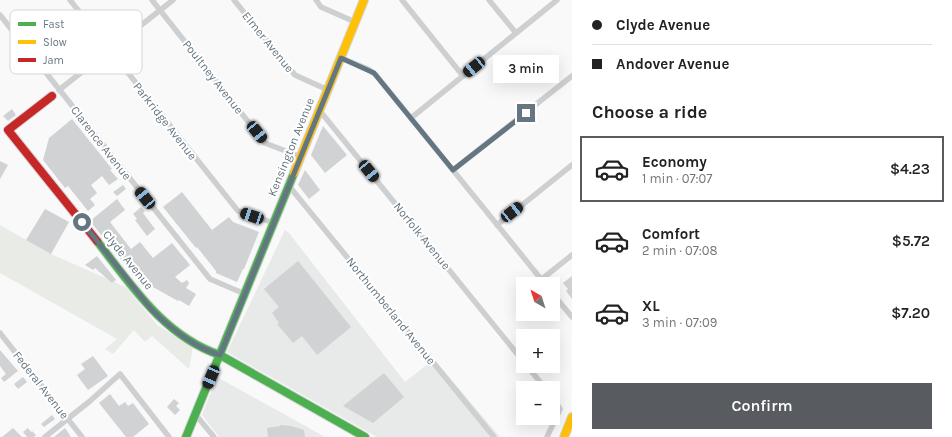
<!DOCTYPE html>
<html lang="en">
<head>
<meta charset="utf-8">
<style>
  :root { --surface:#fff; --page:#f6f6f6; --text:#222; --muted:#767676; --line:#e0e0e0; --accent:#585c60 }
  body { margin:0; font-family:Karla,sans-serif; background:var(--page); color:var(--text); height:100vh; display:flex; flex-direction:column; font-size:15px; white-space:nowrap }
  * { box-sizing:border-box; margin:0 }
  p { font-size:13px; color:var(--muted) }
  .icon { flex:none; width:22px; height:22px; fill:none; stroke:currentColor; stroke-width:2; stroke-linecap:round; stroke-linejoin:round }
  .map { position:relative; flex:1; overflow:hidden }
  .details { display:flex; flex-direction:column; background:var(--surface); width:380px }
  .details>* { flex:none }
  .hud { display:grid; align-content:center; height:88px; padding:0 20px; background:var(--surface) }
  .needle { width:26px; rotate:321deg }
  .controls { position:absolute; left:516px; top:277px; display:grid; gap:8px }
  .controls a { display:grid; place-items:center; width:44px; height:44px; border-radius:0px; background:var(--surface); box-shadow:0 4px 16px #0002; font-size:20px }
  .end { position:absolute; width:18px; height:18px; margin:-9px; border:5px solid #657683; background:#fff; box-shadow:0 0 0 2px #fff }
  .from { border-radius:50% }
  .bubble { position:absolute; height:28px; border-radius:0px; background:var(--surface); box-shadow:0 4px 16px #0002; font-size:13px; font-weight:600; line-height:28px; text-align:center }
  .car { position:absolute; width:12px; height:24px; margin:-12px -6px; border-radius:5px; box-shadow:0 0 3px 1px #0007; background:linear-gradient(#222 24%,#8ab4d8 0 40%,#222 0 76%,#8ab4d8 0 86%,#222 0) }
  .hud b { display:flex; align-items:center; gap:14px; height:38px; font-size:15px }
  .hud b+b { border-top:1px solid var(--line) }
  .hud i { width:10px; height:10px; background:var(--text) }
  ul { padding:0; list-style:none }
  li { display:flex; align-items:center; gap:12px; height:66px; margin:0 8px 6px; padding:0 12px; border:2px solid transparent; border-radius:0px }
  li div { flex:1 }
  li b { display:block; font-size:15px }
  li em { font-style:normal; font-weight:600 }
  li.current { border-color:var(--accent) }
  li>.icon { width:36px; height:36px; stroke-width:1.5 }
  h2 { padding:0 20px; font-size:18px; line-height:48px }
  .primary-button { display:flex; gap:8px; margin-top:auto; padding:8px 20px }
  .primary-button a { flex:1; height:46px; border-radius:0px; background:var(--accent); color:#fff; font-size:16px; font-weight:600; line-height:46px; text-align:center }
  main { display:flex; flex:1; min-height:0 }
  .map>svg:first-child { display:block }
  .built { fill:#e8e9e9 }
  .green { fill:#e8ebe6 }
  .building { fill:#d0d2d3 }
  .lines { fill:none; stroke-linecap:round; stroke-linejoin:round }
  .fast-casing { stroke:#d5d6d7; stroke-width:10 }
  .slow-casing { stroke:#d5d6d7; stroke-width:10 }
  .jam-casing { stroke:#d5d6d7; stroke-width:10 }
  .street { stroke:#cecfd0; stroke-width:5.5 }
  .fast { stroke:#4caf50; stroke-width:8 }
  .slow { stroke:#ffc107; stroke-width:8 }
  .jam { stroke:#c62828; stroke-width:8 }
  .route { stroke:#657683; stroke-width:5 }
  .labels { text-anchor:middle; dominant-baseline:central; stroke-width:4; stroke-linejoin:round; paint-order:stroke }
  .street-label { font-size:12px; fill:#657683; stroke:#fff }
  .key { fill:#fff; stroke:#d1d6da; stroke-width:1 }
  .key-label { font-size:11px; fill:#657683 }
</style>
</head>
<body>
<main>
<div class="map">
<svg width="572" height="437" viewBox="0 0 572 437">
  <rect width="100%" height="100%" fill="#f9f9f9"/>
  <!-- built -->
  <g class="built">
    <polygon points="285,230 289,233 405,382 434,359 500,437 377,437 227,352"/>
    <polygon points="217,377 325,437 219,437 202,415"/>
  </g>
  <!-- green -->
  <polygon class="green" points="0,225 51,254 126,287 157,325 193,347 189,369 152,336 145,342 134,330 113,354 105,349 117,339 0,273"/>
  <!-- building -->
  <g class="building">
    <polygon points="12,109 16,115 8,121 3,116"/>
    <polygon points="72,119 112,169 110,170 118,179 109,185 102,176 91,185 97,193 90,199 95,205 88,211 68,186 65,188 43,160 49,138"/>
    <polygon points="323,126 347,155 325,173 311,155"/>
    <polygon points="0,161 8,165 0,179"/>
    <polygon points="305,170 320,190 309,199 298,185"/>
    <polygon points="123,185 126,189 117,196 113,192"/>
    <polygon points="182,192 212,230 229,217 233,222 259,232 244,269 243,269 237,282 216,273 216,271 197,247 196,248 163,207"/>
    <polygon points="117,199 125,210 110,222 131,249 140,242 153,258 172,243 190,265 175,277 182,283 187,280 189,283 186,288 196,294 189,306 179,300 178,301 135,277 90,221"/>
    <polygon points="141,207 145,211 143,213 155,229 147,236 135,220 137,219 133,214"/>
    <polygon points="45,209 69,222 51,254 26,240"/>
    <polygon points="97,256 116,280 112,283 95,268 93,270 85,265"/>
    <polygon points="298,261 351,327 317,355 302,336 293,343 277,324 279,323 272,313 279,307 264,289"/>
    <polygon points="572,276 572,299 566,291 568,289 563,283"/>
    <polygon points="0,350 18,371 4,382 1,378 6,374 0,366"/>
    <polygon points="93,356 108,376 88,390 77,375 85,369 81,364"/>
    <polygon points="384,373 404,397 373,423 343,406"/>
    <polygon points="23,377 27,382 18,389 14,384"/>
    <polygon points="110,394 119,406 125,402 128,406 133,403 149,424 133,437 126,437 99,403"/>
    <polygon points="174,399 179,403 176,406 180,410 175,415 167,407"/>
    <polygon points="52,415 55,419 44,427 41,424"/>
    <polygon points="280,425 291,426 304,430 305,437 268,437 267,428 280,426"/>
    <polygon points="13,428 22,437 2,437"/>
    <polygon points="28,428 31,432 32,431 36,435 34,437 27,437 23,432"/>
    <polygon points="65,428 71,437 54,437"/>
  </g>
  <g class="lines">
    <!-- fast casing -->
    <g class="fast-casing">
      <g id="fast">
        <path d="M97,241C132,286 164,336 220,355L365,437"/>
        <polyline points="186,437 294,173"/>
      </g>
    </g>
    <!-- slow casing -->
    <g class="slow-casing">
      <g id="slow">
        <polyline points="294,173 364,0"/>
        <polyline points="564,437 572,417"/>
      </g>
    </g>
    <!-- jam casing -->
    <g class="jam-casing">
      <polyline id="jam" points="52,96 8,130 97,241"/>
    </g>
    <!-- street -->
    <g class="street">
      <polyline points="70,0 238,211 274,223"/>
      <polyline points="152,0 265,143 301,157"/>
      <polyline points="234,0 295,75 328,90"/>
      <polyline points="316,0 321,7 355,22"/>
      <polyline points="402,0 463,76"/>
      <polyline points="489,0 516,33"/>
      <polyline points="0,15 210,279 245,294"/>
      <polyline points="341,58 368,69 376,75 545,284"/>
      <polyline points="59,90 173,0"/>
      <polyline points="320,111 523,361"/>
      <polyline points="411,118 557,0"/>
      <polyline points="453,170 572,76"/>
      <polyline points="289,186 494,437"/>
      <polyline points="497,225 572,165"/>
      <polyline points="542,279 572,255"/>
      <polyline points="553,294 572,317"/>
      <polyline points="0,333 82,437"/>
      <polyline points="527,366 545,388"/>
      <polyline points="195,414 214,437"/>
      <polyline points="45,437 90,401 120,374 169,437"/>
      <polyline points="547,437 560,409 553,398"/>
    </g>
    <!-- fast -->
    <use href="#fast" class="fast"/>
    <!-- slow -->
    <use href="#slow" class="slow"/>
    <!-- jam -->
    <use href="#jam" class="jam"/>
  </g>
  <g class="lines">
    <!-- route -->
    <path class="route" d="M82,222L151,309C171,329 193,347 220,355L341,58L374,73L453,170L526,113"/>
  </g>
  <g class="labels">
    <!-- street labels -->
    <g class="street-label">
      <text transform="translate(268 42) rotate(51)">Elmer Avenue</text>
      <text transform="translate(213 77) rotate(52)">Poultney Avenue</text>
      <text transform="translate(165 121) rotate(52)">Parkridge Avenue</text>
      <text transform="translate(101 143) rotate(52)">Clarence Avenue</text>
      <text transform="translate(291 147) rotate(-68)">Kensington Avenue</text>
      <text transform="translate(422 236) rotate(51)">Norfolk Avenue</text>
      <text transform="translate(128 260) rotate(51)">Clyde Avenue</text>
      <text transform="translate(391 311) rotate(51)">Northumberland Avenue</text>
      <text transform="translate(41 385) rotate(52)">Federal Avenue</text>
    </g>
  </g>
  <!-- legend -->
  <rect x="10" y="10" width="132" height="64" rx="6" class="key"/>
  <rect x="18" y="22" width="18" height="4" fill="#4caf50"/>
  <rect x="18" y="40" width="18" height="4" fill="#ffc107"/>
  <rect x="18" y="58" width="18" height="4" fill="#c62828"/>
  <g class="key-label">
    <text x="43" y="28">Fast</text>
    <text x="43" y="46">Slow</text>
    <text x="43" y="64">Jam</text>
  </g>
</svg>
<div class="controls">
<a><svg class="needle" viewBox="-14 -14 28 28"><path d="M0-13l5 13h-10z" fill="#e53935"/><path d="M0 13l5-13h-10z" fill="#767676"/></svg></a>
<a>+</a>
<a>−</a>
</div>
<i class="end from" style="left:82px;top:222px"></i>
<i class="end" style="left:526px;top:113px"></i>
<div class="bubble" style="left:493px;top:55px;width:66px">3 min</div>
<i class="car" style="left:474px;top:67px;rotate:231deg"></i>
<i class="car" style="left:257px;top:132px;rotate:141deg"></i>
<i class="car" style="left:369px;top:171px;rotate:141deg"></i>
<i class="car" style="left:145px;top:198px;rotate:321deg"></i>
<i class="car" style="left:512px;top:212px;rotate:52deg"></i>
<i class="car" style="left:252px;top:216px;rotate:289deg"></i>
<i class="car" style="left:211px;top:377px;rotate:203deg"></i>
</div>
<section class="details">
<div class="hud">
<b><i class="from"></i>Clyde Avenue</b>
<b><i></i>Andover Avenue</b>
</div>
<h2>Choose a ride</h2>
<ul>
<li class="current"><svg class="icon" aria-label="car" viewBox="0 0 24 24"><path d="M5 17H2v-5l4-1 3-4h7l3 4 3 1v5h-3M9 17h6M6 11h13"/><circle cx="7" cy="17" r="2"/><circle cx="17" cy="17" r="2"/></svg><div><b>Economy</b><p>1 min · 07:07</p></div><em>$4.23</em></li>
<li><svg class="icon" aria-label="car" viewBox="0 0 24 24"><path d="M5 17H2v-5l4-1 3-4h7l3 4 3 1v5h-3M9 17h6M6 11h13"/><circle cx="7" cy="17" r="2"/><circle cx="17" cy="17" r="2"/></svg><div><b>Comfort</b><p>2 min · 07:08</p></div><em>$5.72</em></li>
<li><svg class="icon" aria-label="car" viewBox="0 0 24 24"><path d="M5 17H2v-5l4-1 3-4h7l3 4 3 1v5h-3M9 17h6M6 11h13"/><circle cx="7" cy="17" r="2"/><circle cx="17" cy="17" r="2"/></svg><div><b>XL</b><p>3 min · 07:09</p></div><em>$7.20</em></li>
</ul>
<div class="primary-button"><a>Confirm</a></div>
</section>
</main>
</body>
</html>
